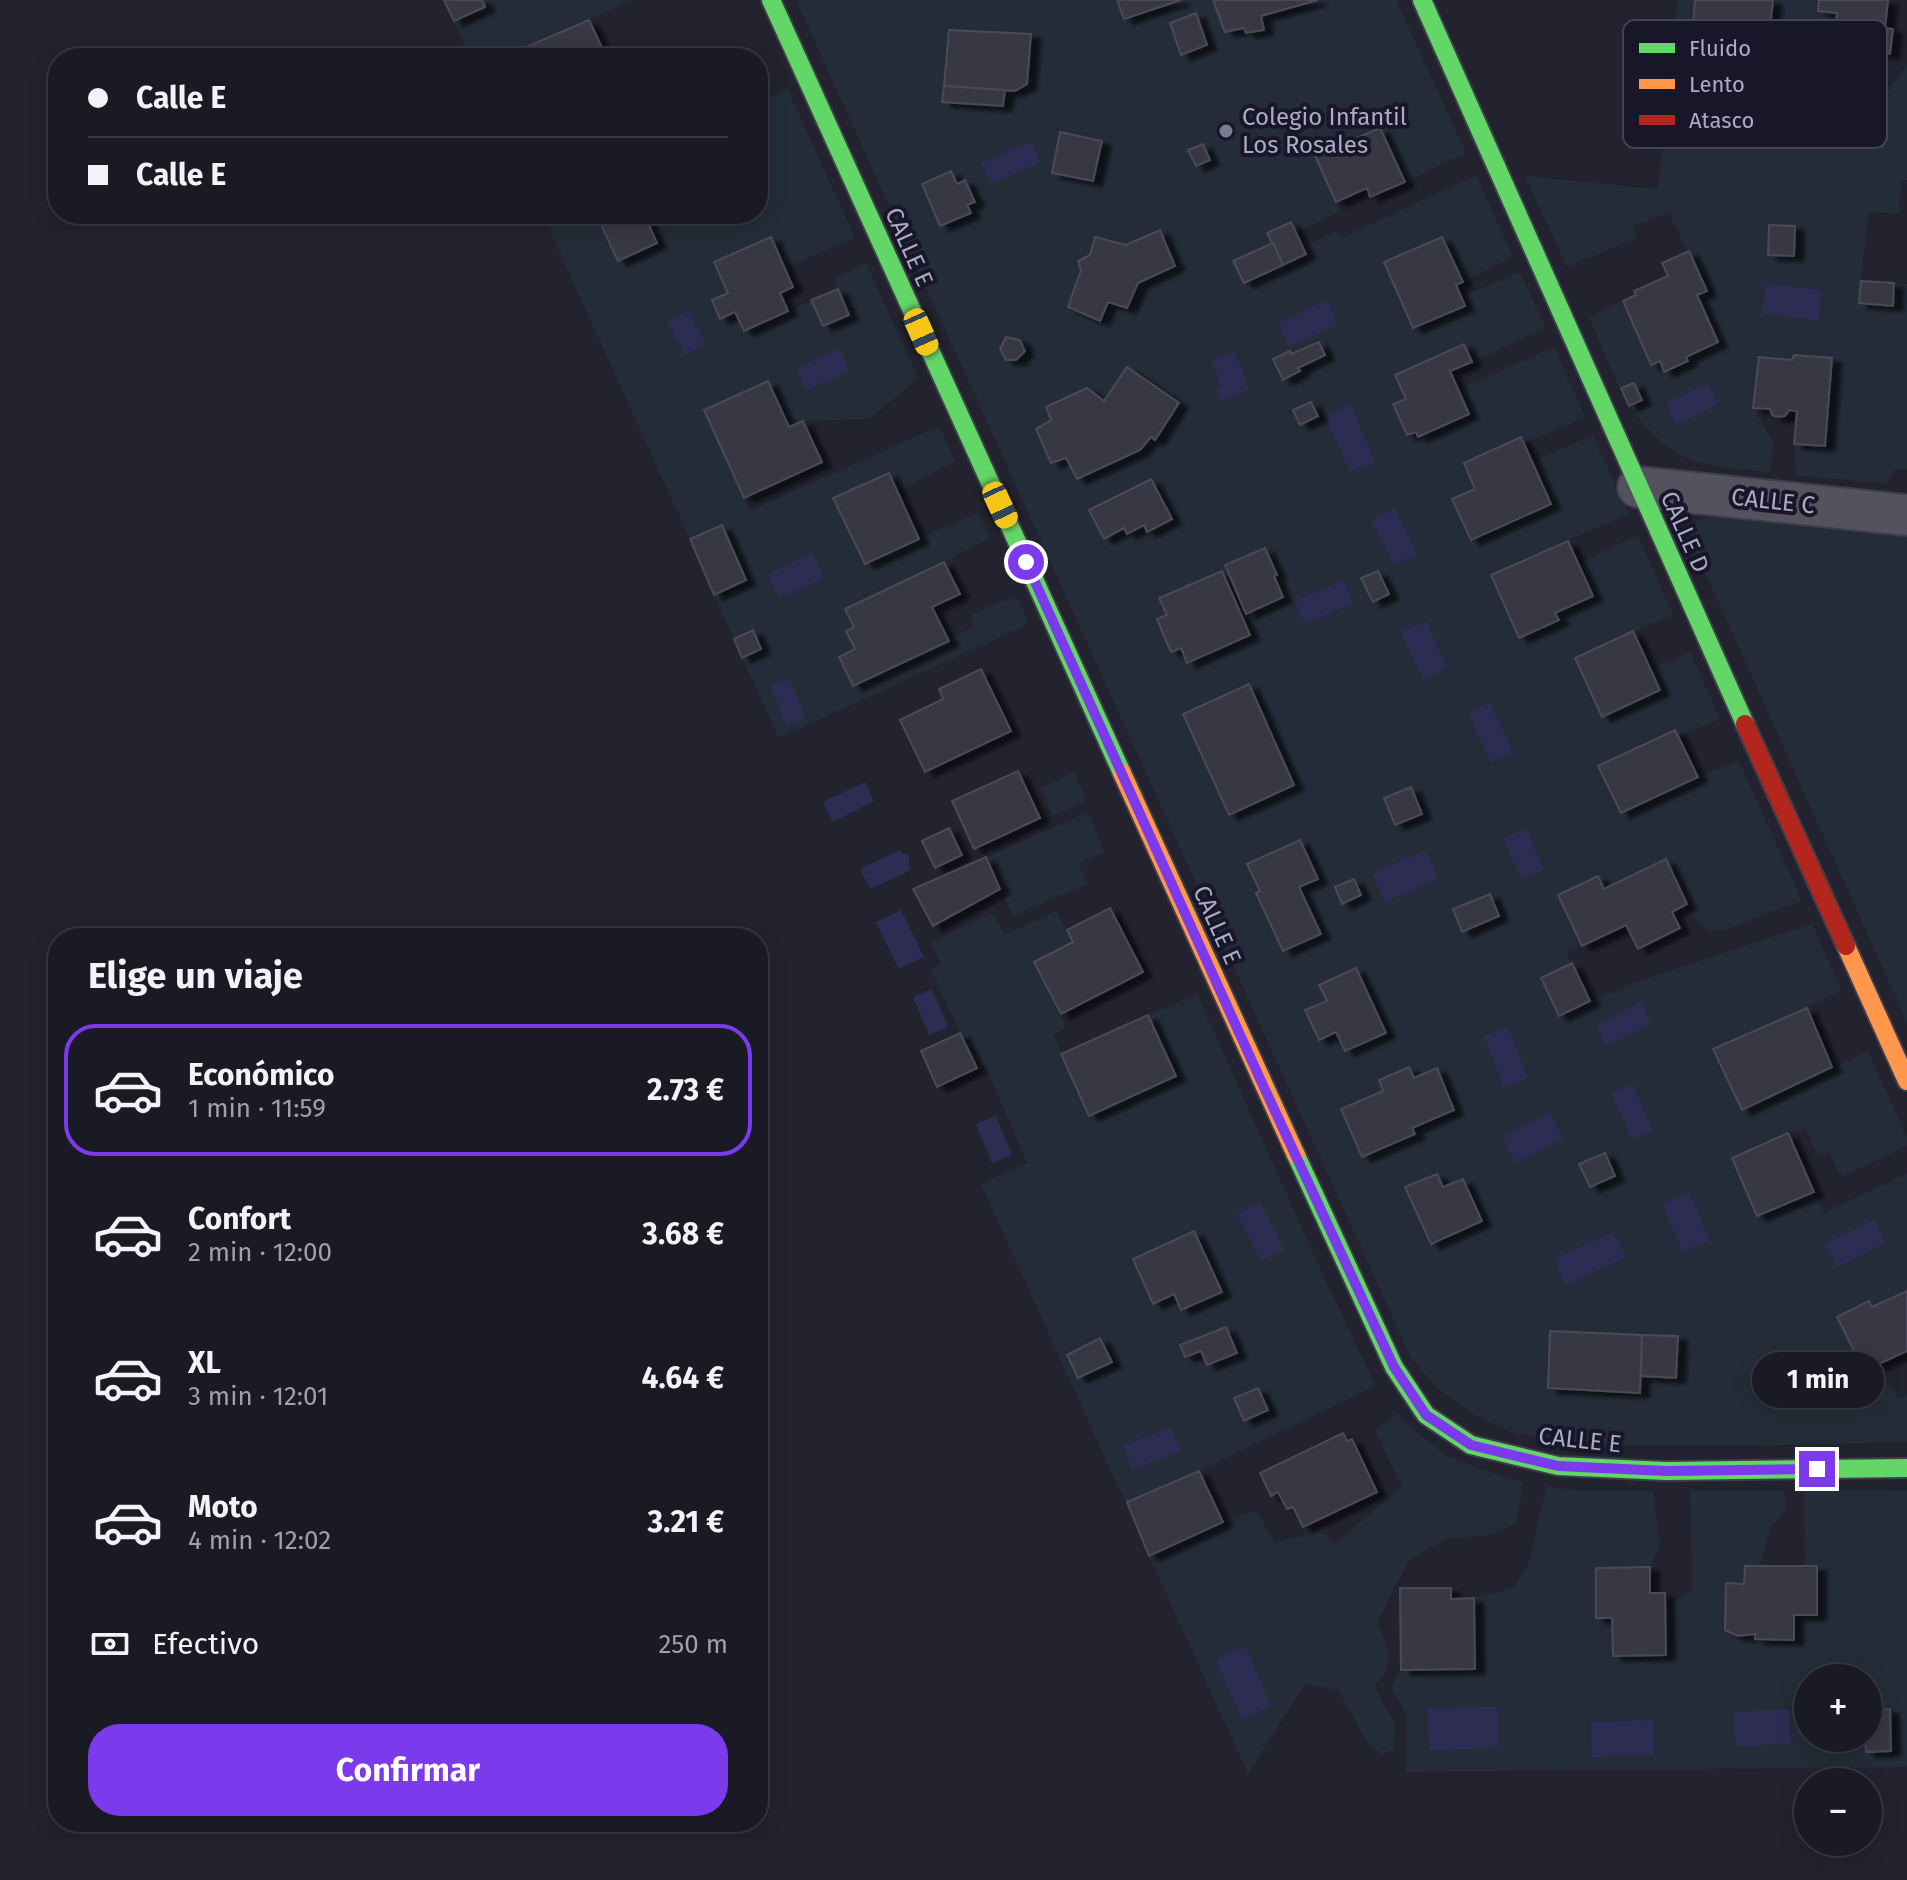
<!DOCTYPE html>
<html lang="es">
<head>
<meta charset="utf-8">
<style>
  :root { --surface:#1a1a24; --page:#23232c; --text:#f1f3f6; --muted:#9fa1a6; --line:#383841; --accent:#7c3aed }
  body { margin:0; font-family:"Fira Sans",sans-serif; background:var(--page); color:var(--text); height:100vh; display:flex; flex-direction:column; font-size:30px; white-space:nowrap }
  * { box-sizing:border-box; margin:0 }
  p { font-size:26px; color:var(--muted) }
  .icon { flex:none; width:44px; height:44px; fill:none; stroke:currentColor; stroke-width:2; stroke-linecap:round; stroke-linejoin:round }
  .map { position:relative; flex:1; overflow:hidden }
  .panel { position:absolute; left:48px; top:928px; width:720px; height:904px; display:flex; flex-direction:column; background:var(--surface); border-radius:32px; box-shadow:0 4px 20px #0003,0 0 0 2px var(--line) }
  .panel>* { flex:none }
  .banner { position:absolute; left:48px; top:48px; width:720px; height:176px; border-radius:32px; box-shadow:0 4px 20px #0003,0 0 0 2px var(--line); display:grid; align-content:center; height:176px; padding:0 40px; background:var(--surface) }
  .buttons { position:absolute; left:1794px; top:1664px; display:grid; gap:16px }
  .buttons a { display:grid; place-items:center; width:88px; height:88px; border-radius:50%; background:var(--surface); box-shadow:0 4px 20px #0003,0 0 0 2px var(--line); font-size:40px }
  .end { position:absolute; width:36px; height:36px; margin:-18px; border:10px solid #7c3aed; background:#fff; box-shadow:0 0 0 4px #fff }
  .from { border-radius:50% }
  .bubble { position:absolute; height:56px; border-radius:28px; background:var(--surface); box-shadow:0 4px 20px #0003,0 0 0 2px var(--line); font-size:26px; font-weight:700; line-height:56px; text-align:center }
  .car { position:absolute; width:24px; height:48px; margin:-24px -12px; border-radius:10px; box-shadow:0 0 6px 2px #0007; background:linear-gradient(#f5c518 24%,#345 0 40%,#f5c518 0 76%,#345 0 86%,#f5c518 0) }
  .banner b { display:flex; align-items:center; gap:28px; height:76px; font-size:30px }
  .banner b+b { border-top:2px solid var(--line) }
  .banner i { width:20px; height:20px; background:var(--text) }
  ul { padding:0; list-style:none }
  li { display:flex; align-items:center; gap:24px; height:132px; margin:0 16px 12px; padding:0 24px; border:4px solid transparent; border-radius:32px }
  li div { flex:1 }
  li b { display:block; font-size:30px }
  li em { font-style:normal; font-weight:700 }
  li.on { border-color:var(--accent) }
  li>.icon { width:72px; height:72px; stroke-width:1.5 }
  h2 { padding:0 40px; font-size:36px; line-height:96px }
  .pay { display:flex; align-items:center; gap:20px; height:88px; padding:0 40px; font-size:30px }
  .pay p { margin-inline-start:auto }
  .action { display:flex; gap:16px; margin-top:auto; padding:16px 40px }
  .action a { flex:1; height:92px; border-radius:32px; background:var(--accent); color:#fff; font-size:32px; font-weight:700; line-height:92px; text-align:center }
  .map>svg:first-child { display:block }
  .green { fill:#232c38; fill-rule:evenodd }
  .water { fill:#2d2d54 }
  .building { fill:#393945; stroke:#4b4a58; stroke-width:2; filter:url(#shadow) }
  .lines { fill:none; stroke-linecap:round; stroke-linejoin:round }
  .street-casing { stroke:#3e3e48; stroke-width:44 }
  .fast-casing { stroke:#3e3d4a; stroke-width:22 }
  .slow-casing { stroke:#3e3d4a; stroke-width:22 }
  .jam-casing { stroke:#3e3d4a; stroke-width:22 }
  .street { stroke:#53525e; stroke-width:40 }
  .fast { stroke:#63d668; stroke-width:18 }
  .slow { stroke:#ff974d; stroke-width:18 }
  .jam { stroke:#b3261e; stroke-width:18 }
  .route { stroke:#7c3aed; stroke-width:10 }
  .poi-dot { fill:#7c7b90; stroke:#181729; stroke-width:3 }
  .labels { text-anchor:middle; dominant-baseline:central; stroke-width:8; stroke-linejoin:round; paint-order:stroke }
  .poi-label { font-size:24px; fill:#acabc3; stroke:#181729; text-anchor:start }
  .street-label { font-size:24px; fill:#acabc3; stroke:#181729 }
  .key { fill:#181729; stroke:#444357; stroke-width:2 }
  .key-label { font-size:22px; fill:#acabc3 }
</style>
</head>
<body>
<div class="map">
<svg width="1907" height="1880" viewBox="0 0 1907 1880">
  <defs>
    <filter id="shadow"><feDropShadow dx="9" dy="5" stdDeviation="2" flood-color="#0009"/></filter>
  </defs>
  <rect width="100%" height="100%" fill="#232330"/>
  <!-- green -->
  <g class="green">
    <polygon points="482,0 633,0 527,47 531,58 470,58 454,21 485,7"/>
    <polygon points="796,0 1117,0 1124,19 1181,0 1396,0 1466,153 1405,182 1380,128 1316,156 1340,211 1296,233 1291,223 1268,232 1273,243 1234,261 1244,283 1305,255 1303,248 1336,231 1341,238 1476,175 1513,257 1463,282 1442,237 1384,262 1413,328 1464,306 1461,297 1520,272 1546,328 1472,362 1464,344 1396,374 1406,399 1393,405 1407,435 1416,432 1418,437 1469,414 1458,389 1554,347 1585,417 1524,444 1532,462 1593,435 1629,514 1568,540 1579,563 1638,535 1673,615 1633,632 1651,669 1690,652 1720,719 1678,736 1698,777 1739,761 1802,901 1721,931 1706,929 1696,920 1665,859 1604,889 1598,877 1558,895 1582,946 1566,951 1590,1001 1639,981 1812,924 1842,991 1713,1049 1742,1109 1868,1051 1907,1137 1907,1146 1841,1177 1829,1153 1818,1156 1805,1128 1788,1133 1732,1158 1757,1216 1814,1192 1824,1213 1907,1173 1907,1291 1872,1307 1837,1317 1864,1371 1872,1382 1885,1377 1898,1399 1907,1395 1907,1442 1751,1446 1607,1446 1562,1442 1511,1432 1476,1416 1437,1388 1411,1358"/>
    <path d="M1678,0H1695L1691,49L1766,57L1773,0H1819L1818,11L1837,13L1834,40L1861,43L1851,100L1847,139L1874,142L1879,104L1907,64V180H1902L1899,214L1868,212L1859,302L1892,305L1894,283L1907,284V469H1895L1887,484L1796,475L1794,444L1825,446L1831,358L1794,355L1792,360L1759,357L1753,408L1774,443L1770,472C1747,470 1724,469 1702,463C1634,445 1614,373 1589,317L1623,301L1651,364L1660,361L1664,372L1687,362L1686,357L1718,342L1697,295L1706,290L1669,213L1633,226L1637,238L1567,267L1525,176L1658,189Z"/>
    <polygon points="787,88 855,238 785,268 770,237 714,261 728,293 712,300 735,312 744,331 837,289 834,279 866,263 918,378 870,419 803,421 789,427 767,381 705,409 750,511 939,426 955,461 897,492 888,473 833,499 865,564 978,512 990,538 944,562 846,609 854,627 846,631 855,649 853,686 973,627 970,615 1016,595 1029,624 779,738 714,595 745,580 722,525 690,539 542,214 596,214 618,261 657,243 644,214 758,214 758,102"/>
    <polygon points="1710,517 1907,536 1907,1022 1692,543 1690,532 1696,521"/>
    <polygon points="1074,772 1087,801 1053,816 1041,788"/>
    <polygon points="1088,812 1105,852 1079,864 1087,884 1013,916 986,857"/>
    <polygon points="1056,911 1073,942 1034,962 1066,1028 1053,1034 1089,1115 1176,1076 1148,1015 1197,994 1322,1273 1372,1378 1377,1385 1199,1471 1127,1502 1119,1489 981,1184 1027,1163 985,1065 977,1068 930,969 941,964 930,943 991,913 1006,934"/>
    <path d="M1398,1413L1403,1420L1446,1456L1512,1480L1522,1481V1495L1515,1524L1490,1535L1446,1539L1409,1560L1377,1623C1389,1649 1397,1663 1374,1686L1395,1724L1394,1749L1383,1755L1369,1745L1338,1690L1305,1684L1248,1774L1149,1556L1223,1522L1256,1510L1275,1543L1322,1530L1334,1544L1402,1487L1375,1430Z"/>
    <path d="M1547,1486L1577,1491H1653L1660,1546L1650,1567L1596,1568V1617L1612,1618L1613,1656L1666,1655V1609L1692,1589L1690,1491H1785V1510L1771,1527L1760,1566H1745L1744,1584H1726L1725,1629L1739,1636L1755,1634L1756,1639L1793,1640L1794,1615H1817L1805,1566L1803,1491L1907,1490V1767L1406,1772L1407,1717L1391,1686L1401,1670L1475,1668L1474,1598L1496,1593L1515,1586L1530,1561L1538,1520ZM1808,1678H1868V1738H1808Z"/>
  </g>
  <!-- water -->
  <g class="water">
    <polygon points="1031,142 1040,163 991,184 981,163"/>
    <polygon points="1766,284 1821,290 1819,320 1763,314"/>
    <polygon points="1327,300 1338,325 1289,347 1278,323"/>
    <polygon points="688,311 706,344 685,355 667,321"/>
    <polygon points="840,349 850,371 806,391 796,368"/>
    <polygon points="1234,351 1250,389 1221,401 1216,388 1221,385 1211,360"/>
    <polygon points="1708,383 1718,404 1676,425 1666,403"/>
    <polygon points="1351,405 1375,462 1350,472 1325,416"/>
    <polygon points="1395,508 1417,554 1394,565 1371,520"/>
    <polygon points="812,553 824,578 779,598 768,574"/>
    <polygon points="1343,580 1353,603 1305,624 1294,601"/>
    <polygon points="1426,621 1447,668 1423,679 1401,632"/>
    <polygon points="789,678 806,717 787,726 770,686"/>
    <polygon points="1490,702 1513,752 1490,762 1468,712"/>
    <polygon points="865,782 874,801 833,822 823,802"/>
    <polygon points="1526,828 1544,870 1521,879 1503,838"/>
    <polygon points="900,850 902,853 909,856 909,864 911,870 870,889 860,869"/>
    <polygon points="1425,850 1438,878 1385,902 1372,874"/>
    <polygon points="901,910 924,957 899,969 876,922"/>
    <polygon points="932,989 948,1027 929,1035 913,997"/>
    <polygon points="1640,1002 1651,1024 1607,1046 1596,1025"/>
    <polygon points="1508,1027 1528,1078 1504,1087 1484,1036"/>
    <polygon points="1633,1084 1652,1131 1631,1139 1612,1093"/>
    <polygon points="1550,1113 1563,1139 1515,1163 1502,1137"/>
    <polygon points="996,1116 1012,1155 992,1163 976,1124"/>
    <polygon points="1689,1192 1710,1241 1683,1252 1662,1204"/>
    <polygon points="1260,1202 1284,1250 1261,1261 1237,1214"/>
    <polygon points="1874,1220 1885,1244 1837,1267 1825,1244"/>
    <polygon points="1613,1232 1626,1257 1566,1285 1554,1259"/>
    <polygon points="1170,1427 1180,1451 1132,1470 1123,1446"/>
    <polygon points="1246,1647 1271,1706 1242,1719 1216,1660"/>
    <polygon points="1497,1707 1498,1748 1429,1750 1428,1708"/>
    <polygon points="1789,1709 1791,1743 1736,1747 1734,1712"/>
    <polygon points="1653,1720 1653,1755 1592,1757 1591,1722"/>
  </g>
  <!-- building -->
  <g class="building">
    <polygon points="444,0 482,0 485,7 454,21"/>
    <polygon points="1117,0 1181,0 1124,19"/>
    <polygon points="1213,0 1318,0 1261,16 1264,30 1246,33 1244,28 1225,32"/>
    <polygon points="1695,0 1773,0 1767,57 1691,49"/>
    <polygon points="1819,0 1888,0 1885,28 1893,29 1890,54 1861,51 1861,43 1834,40 1837,13 1818,11"/>
    <polygon points="1196,13 1207,45 1181,55 1170,23"/>
    <polygon points="589,20 607,58 531,58 526,47"/>
    <polygon points="949,30 1031,34 1027,84 1015,91 944,86"/>
    <polygon points="651,48 655,58 626,58"/>
    <polygon points="944,86 1005,90 1003,106 942,102"/>
    <polygon points="1380,128 1405,182 1370,197 1367,188 1336,202 1315,156"/>
    <polygon points="1060,132 1102,141 1093,181 1052,173"/>
    <polygon points="1203,144 1210,160 1196,166 1188,150"/>
    <polygon points="951,171 957,184 965,180 975,202 967,205 971,213 940,226 922,184"/>
    <polygon points="596,214 644,214 657,243 618,261"/>
    <polygon points="1291,222 1306,254 1283,265 1267,233"/>
    <polygon points="1769,225 1795,226 1794,256 1768,255"/>
    <polygon points="1160,230 1175,266 1138,283 1127,308 1108,302 1100,321 1068,307 1081,270 1078,261 1090,255 1095,237 1126,245"/>
    <polygon points="771,237 793,287 780,293 788,311 744,331 735,312 720,319 712,300 728,293 714,262"/>
    <polygon points="1442,237 1463,282 1456,285 1465,306 1413,328 1384,262"/>
    <polygon points="1273,243 1283,265 1244,283 1233,261"/>
    <polygon points="1689,251 1707,291 1697,295 1718,342 1686,357 1688,361 1664,372 1660,361 1651,365 1623,301 1636,295 1634,291 1668,276 1662,263"/>
    <polygon points="1861,281 1894,283 1893,306 1859,303"/>
    <polygon points="838,289 849,315 823,326 811,300"/>
    <polygon points="1006,337 1020,340 1025,351 1016,360 1006,360 1000,349"/>
    <polygon points="1319,342 1325,355 1298,368 1300,371 1283,380 1273,359 1290,351 1291,354"/>
    <polygon points="1464,344 1472,362 1450,371 1469,414 1418,437 1416,432 1407,435 1393,404 1406,399 1395,375"/>
    <polygon points="1794,355 1832,358 1825,446 1794,444 1797,411 1789,410 1785,416 1778,417 1772,415 1770,409 1753,408 1759,357 1792,360"/>
    <polygon points="1127,367 1179,403 1155,440 1151,437 1140,450 1077,479 1066,458 1051,463 1036,429 1051,420 1046,407 1087,388 1104,401"/>
    <polygon points="768,381 789,427 803,421 822,462 744,498 704,410"/>
    <polygon points="1634,383 1642,400 1629,406 1621,388"/>
    <polygon points="1311,402 1318,416 1300,425 1293,410"/>
    <polygon points="1521,437 1551,504 1471,540 1452,499 1475,489 1464,463"/>
    <polygon points="889,473 919,539 865,564 833,498"/>
    <polygon points="1151,479 1172,519 1147,532 1144,525 1127,534 1124,528 1104,539 1089,510"/>
    <polygon points="722,525 746,580 714,595 690,539"/>
    <polygon points="1568,541 1593,596 1555,613 1559,620 1519,638 1491,575"/>
    <polygon points="1265,548 1277,575 1274,576 1283,597 1246,614 1225,565"/>
    <polygon points="944,562 960,594 932,607 949,641 853,686 839,657 855,649 846,631 854,627 845,609"/>
    <polygon points="1222,571 1250,635 1187,663 1181,648 1171,652 1164,636 1157,619 1167,615 1159,598"/>
    <polygon points="1378,571 1389,594 1373,602 1361,578"/>
    <polygon points="753,630 761,649 742,658 734,639"/>
    <polygon points="1633,631 1660,690 1602,717 1575,658"/>
    <polygon points="981,669 1011,731 925,772 900,720 943,699 939,689"/>
    <polygon points="1249,684 1294,785 1229,815 1183,714"/>
    <polygon points="1675,730 1698,777 1621,813 1598,766"/>
    <polygon points="1018,771 1040,818 974,849 952,801"/>
    <polygon points="1411,787 1422,814 1395,825 1384,798"/>
    <polygon points="949,828 962,855 935,868 922,841"/>
    <polygon points="1300,840 1318,879 1299,887 1321,934 1283,951 1256,893 1260,891 1247,864"/>
    <polygon points="986,857 1000,889 933,926 913,889"/>
    <polygon points="1666,859 1687,904 1672,912 1680,928 1638,949 1626,925 1582,946 1558,895 1598,876 1604,889"/>
    <polygon points="1354,879 1361,895 1342,904 1335,887"/>
    <polygon points="1490,894 1499,916 1462,932 1453,909"/>
    <polygon points="1110,908 1143,972 1061,1014 1034,962 1073,942 1067,930"/>
    <polygon points="1572,963 1590,1001 1559,1016 1541,978"/>
    <polygon points="1356,968 1386,1033 1345,1051 1336,1032 1319,1040 1305,1010 1327,1001 1319,985"/>
    <polygon points="1807,1008 1832,1067 1742,1110 1713,1049"/>
    <polygon points="1148,1015 1176,1076 1089,1116 1061,1054"/>
    <polygon points="960,1033 977,1068 937,1087 921,1051"/>
    <polygon points="1409,1067 1414,1078 1437,1068 1454,1110 1412,1128 1415,1134 1362,1157 1341,1109 1383,1091 1379,1080"/>
    <polygon points="1788,1133 1814,1192 1757,1216 1732,1158"/>
    <polygon points="1605,1153 1615,1176 1590,1187 1579,1164"/>
    <polygon points="1437,1174 1443,1187 1463,1179 1482,1221 1431,1244 1405,1187"/>
    <polygon points="1194,1231 1222,1292 1181,1310 1174,1294 1153,1304 1133,1259"/>
    <polygon points="1907,1291 1907,1351 1864,1371 1837,1317 1869,1301 1872,1307"/>
    <polygon points="1226,1327 1237,1353 1207,1365 1201,1351 1185,1357 1180,1345"/>
    <polygon points="1550,1331 1642,1335 1640,1393 1548,1388"/>
    <polygon points="1642,1335 1678,1336 1676,1378 1641,1376"/>
    <polygon points="1100,1338 1112,1362 1078,1378 1067,1355"/>
    <polygon points="1258,1388 1268,1410 1244,1421 1234,1398"/>
    <polygon points="1343,1433 1347,1441 1352,1439 1377,1492 1303,1527 1293,1507 1287,1509 1278,1492 1271,1496 1260,1473"/>
    <polygon points="1199,1471 1223,1522 1149,1556 1127,1502"/>
    <polygon points="1745,1566 1817,1566 1817,1615 1794,1615 1794,1640 1755,1639 1755,1634 1738,1636 1725,1630 1726,1583 1744,1584"/>
    <polygon points="1650,1567 1650,1593 1665,1593 1666,1655 1613,1656 1612,1618 1596,1618 1596,1568"/>
    <polygon points="1400,1588 1451,1588 1451,1599 1474,1598 1475,1669 1401,1670"/>
    <polygon points="1890,1709 1891,1751 1866,1752 1865,1738 1868,1738 1868,1710"/>
  </g>
  <g class="lines">
    <!-- street casing -->
    <g class="street-casing">
      <polyline id="street" points="1638,487 1907,515"/>
    </g>
    <!-- fast casing -->
    <g class="fast-casing">
      <g id="fast">
        <polyline points="771,0 1122,773"/>
        <polyline points="1422,0 1745,724"/>
        <polyline points="1296,1155 1394,1367 1426,1415 1471,1445 1558,1466 1666,1471 1907,1468"/>
      </g>
    </g>
    <!-- slow casing -->
    <g class="slow-casing">
      <g id="slow">
        <polyline points="1122,773 1296,1155"/>
        <polyline points="1846,946 1907,1081"/>
      </g>
    </g>
    <!-- jam casing -->
    <g class="jam-casing">
      <polyline id="jam" points="1745,724 1846,946"/>
    </g>
    <!-- street -->
    <use href="#street" class="street"/>
    <!-- fast -->
    <use href="#fast" class="fast"/>
    <!-- slow -->
    <use href="#slow" class="slow"/>
    <!-- jam -->
    <use href="#jam" class="jam"/>
  </g>
  <g class="lines">
    <!-- route -->
    <polyline class="route" points="1026,562 1261,1081 1394,1367 1426,1415 1471,1445 1558,1466 1666,1471 1817,1469"/>
  </g>
  <!-- markers -->
  <circle class="poi-dot" cx="1226" cy="131" r="8"/>
  <g class="labels">
    <!-- poi labels -->
    <g class="poi-label">
      <text x="1242" y="117">Colegio Infantil<tspan x="1242" dy="28">Los Rosales</tspan></text>
    </g>
    <!-- street labels -->
    <g class="street-label">
      <text transform="translate(909 247) rotate(66)">CALLE E</text>
      <text transform="translate(1773 501) rotate(6)">CALLE C</text>
      <text transform="translate(1685 532) rotate(66)">CALLE D</text>
      <text transform="translate(1217 925) rotate(66)">CALLE E</text>
      <text transform="translate(1580 1440) rotate(6)">CALLE E</text>
    </g>
  </g>
  <!-- legend -->
  <rect x="1623" y="20" width="264" height="128" rx="12" class="key"/>
  <rect x="1639" y="43" width="36" height="10" fill="#63d668"/>
  <rect x="1639" y="79" width="36" height="10" fill="#ff974d"/>
  <rect x="1639" y="115" width="36" height="10" fill="#b3261e"/>
  <g class="key-label">
    <text x="1689" y="56">Fluido</text>
    <text x="1689" y="92">Lento</text>
    <text x="1689" y="128">Atasco</text>
  </g>
</svg>
<div class="buttons">
<a>+</a>
<a>−</a>
</div>
<i class="end from" style="left:1026px;top:562px"></i>
<i class="end" style="left:1817px;top:1469px"></i>
<div class="bubble" style="left:1752px;top:1352px;width:132px">1 min</div>
<i class="car" style="left:921px;top:332px;rotate:156deg"></i>
<i class="car" style="left:1000px;top:505px;rotate:155deg"></i>
<div class="banner">
<b><i class="from"></i>Calle E</b>
<b><i></i>Calle E</b>
</div>
<section class="panel">
<h2>Elige un viaje</h2>
<ul>
<li class="on"><svg class="icon" aria-label="car" viewBox="0 0 24 24"><path d="M5 17H2v-5l4-1 3-4h7l3 4 3 1v5h-3M9 17h6M6 11h13"/><circle cx="7" cy="17" r="2"/><circle cx="17" cy="17" r="2"/></svg><div><b>Económico</b><p>1 min · 11:59</p></div><em>2.73 €</em></li>
<li><svg class="icon" aria-label="car" viewBox="0 0 24 24"><path d="M5 17H2v-5l4-1 3-4h7l3 4 3 1v5h-3M9 17h6M6 11h13"/><circle cx="7" cy="17" r="2"/><circle cx="17" cy="17" r="2"/></svg><div><b>Confort</b><p>2 min · 12:00</p></div><em>3.68 €</em></li>
<li><svg class="icon" aria-label="car" viewBox="0 0 24 24"><path d="M5 17H2v-5l4-1 3-4h7l3 4 3 1v5h-3M9 17h6M6 11h13"/><circle cx="7" cy="17" r="2"/><circle cx="17" cy="17" r="2"/></svg><div><b>XL</b><p>3 min · 12:01</p></div><em>4.64 €</em></li>
<li><svg class="icon" aria-label="car" viewBox="0 0 24 24"><path d="M5 17H2v-5l4-1 3-4h7l3 4 3 1v5h-3M9 17h6M6 11h13"/><circle cx="7" cy="17" r="2"/><circle cx="17" cy="17" r="2"/></svg><div><b>Moto</b><p>4 min · 12:02</p></div><em>3.21 €</em></li>
</ul>
<div class="pay"><svg class="icon" aria-label="cash" viewBox="0 0 24 24"><path d="M3 7h18v10H3z"/><circle cx="12" cy="12" r="2"/></svg>Efectivo<p>250 m</p></div>
<div class="action"><a>Confirmar</a></div>
</section>
</div>
</body>
</html>
